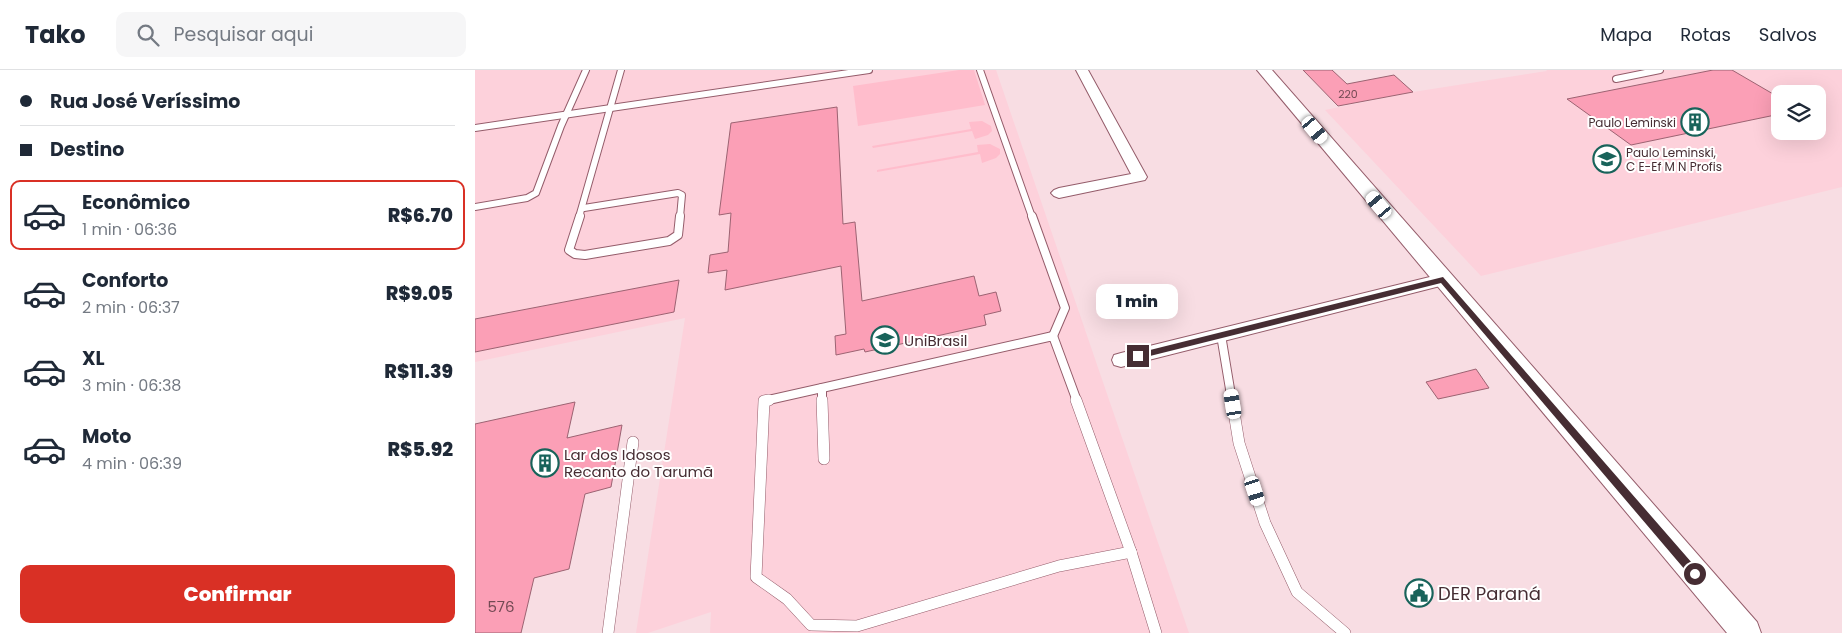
<!DOCTYPE html>
<html lang="pt">
<head>
<meta charset="utf-8">
<style>
  :root { --surface:#fff; --page:#f6f6f7; --text:#1f2937; --muted:#747a83; --line:#e0e1e3; --accent:#d93025 }
  body { margin:0; font-family:Poppins,sans-serif; background:var(--page); color:var(--text); height:100vh; display:flex; flex-direction:column; font-size:19px; white-space:nowrap }
  * { box-sizing:border-box; margin:0 }
  p { font-size:16px; color:var(--muted) }
  .icon { flex:none; width:28px; height:28px; fill:none; stroke:currentColor; stroke-width:2; stroke-linecap:round; stroke-linejoin:round }
  .map { position:relative; flex:1; overflow:hidden }
  .sheet { display:flex; flex-direction:column; background:var(--surface); width:475px }
  .sheet>* { flex:none }
  .top-card { display:grid; align-content:center; height:110px; padding:0 20px; background:var(--surface) }
  .tools { position:absolute; left:1296px; top:15px; display:grid; gap:10px }
  .tools a { display:grid; place-items:center; width:55px; height:55px; border-radius:10px; background:var(--surface); box-shadow:0 5px 20px #0002; font-size:25px }
  .end { position:absolute; width:22px; height:22px; margin:-11px; border:6px solid #462d33; background:#fff; box-shadow:0 0 0 2px #fff }
  .from { border-radius:50% }
  .bubble { position:absolute; height:35px; border-radius:10px; background:var(--surface); box-shadow:0 5px 20px #0002; font-size:16px; font-weight:800; line-height:35px; text-align:center }
  .car { position:absolute; width:15px; height:30px; margin:-15px -8px; border-radius:6px; box-shadow:0 0 4px 1px #0007; background:linear-gradient(#fff 24%,#345 0 40%,#fff 0 76%,#345 0 86%,#fff 0) }
  .top-card b { display:flex; align-items:center; gap:18px; height:48px; font-size:19px }
  .top-card b+b { border-top:1px solid var(--line) }
  .top-card i { width:12px; height:12px; background:var(--text) }
  ul { padding:0; list-style:none }
  li { display:flex; align-items:center; gap:15px; height:70px; margin:0 10px 8px; padding:0 10px; border:2px solid transparent; border-radius:10px }
  li div { flex:1 }
  li b { display:block; font-size:19px }
  li em { font-style:normal; font-weight:800 }
  li.current { border-color:var(--accent) }
  li>.icon { width:45px; height:45px; stroke-width:1.5 }
  .button { display:flex; gap:10px; margin-top:auto; padding:10px 20px }
  .button a { flex:1; height:58px; border-radius:10px; background:var(--accent); color:#fff; font-size:20px; font-weight:800; line-height:58px; text-align:center }
  header { display:flex; align-items:center; gap:30px; box-sizing:border-box; height:70px; padding:0 25px; background:var(--surface); border-bottom:1px solid var(--line) }
  header strong { font-size:24px }
  nav { display:flex; gap:28px; margin-inline-start:auto; font-size:18px }
  .search { width:350px; height:45px; background:var(--page); display:flex; align-items:center; gap:12px; box-sizing:border-box; padding:0 18px; border-radius:10px; color:var(--muted); font-size:19px }
  main { display:flex; flex:1; min-height:0 }
  .map>svg:first-child { display:block }
  .built { fill:#fdd1db; fill-rule:evenodd }
  .green { fill:#ffbdcc }
  .building { fill:#fb9fb6; stroke:#9c6372 }
  .lines { fill:none; stroke-linecap:round; stroke-linejoin:round }
  .service-far2-casing { stroke:#945c6a; stroke-width:8 }
  .service-far1-casing { stroke:#945c6a; stroke-width:10 }
  .service-casing { stroke:#945c6a; stroke-width:12 }
  .minor-casing { stroke:#945c6a; stroke-width:2 }
  .tertiary-casing { stroke:#945c6a; stroke-width:2 }
  .service-far2 { stroke:#fff; stroke-width:6 }
  .service-far1 { stroke:#fff; stroke-width:8 }
  .service { stroke:#fff; stroke-width:11 }
  .minor { fill:#fff; fill-rule:evenodd }
  .tertiary { fill:#fff; fill-rule:evenodd }
  .route { fill:#462d33 }
  .labels { text-anchor:middle; dominant-baseline:central; stroke-width:4; stroke-linejoin:round; paint-order:stroke }
  .far-number-label { font-size:11px; fill:#734a54 }
  .far-poi-label { font-size:12px; fill:#462d33; stroke:#fff; text-anchor:end }
  .poi-label { font-size:15px; fill:#462d33; stroke:#fff; text-anchor:start }
  .near-number-label { font-size:15px; fill:#734a54 }
  .near-poi-label { font-size:18px; fill:#462d33; stroke:#fff; text-anchor:start }
</style>
</head>
<body>
<header>
<strong>Tako</strong>
<div class="search"><svg class="icon" aria-label="search" viewBox="0 0 24 24"><circle cx="10" cy="10" r="6"/><path d="M15 15l6 6"/></svg>Pesquisar aqui</div>
<nav><a>Mapa</a><a>Rotas</a><a>Salvos</a></nav>
</header>
<main>
<section class="sheet">
<div class="top-card">
<b><i class="from"></i>Rua José Veríssimo</b>
<b><i></i>Destino</b>
</div>
<ul>
<li class="current"><svg class="icon" aria-label="car" viewBox="0 0 24 24"><path d="M5 17H2v-5l4-1 3-4h7l3 4 3 1v5h-3M9 17h6M6 11h13"/><circle cx="7" cy="17" r="2"/><circle cx="17" cy="17" r="2"/></svg><div><b>Econômico</b><p>1 min · 06:36</p></div><em>R$6.70</em></li>
<li><svg class="icon" aria-label="car" viewBox="0 0 24 24"><path d="M5 17H2v-5l4-1 3-4h7l3 4 3 1v5h-3M9 17h6M6 11h13"/><circle cx="7" cy="17" r="2"/><circle cx="17" cy="17" r="2"/></svg><div><b>Conforto</b><p>2 min · 06:37</p></div><em>R$9.05</em></li>
<li><svg class="icon" aria-label="car" viewBox="0 0 24 24"><path d="M5 17H2v-5l4-1 3-4h7l3 4 3 1v5h-3M9 17h6M6 11h13"/><circle cx="7" cy="17" r="2"/><circle cx="17" cy="17" r="2"/></svg><div><b>XL</b><p>3 min · 06:38</p></div><em>R$11.39</em></li>
<li><svg class="icon" aria-label="car" viewBox="0 0 24 24"><path d="M5 17H2v-5l4-1 3-4h7l3 4 3 1v5h-3M9 17h6M6 11h13"/><circle cx="7" cy="17" r="2"/><circle cx="17" cy="17" r="2"/></svg><div><b>Moto</b><p>4 min · 06:39</p></div><em>R$5.92</em></li>
</ul>
<div class="button"><a>Confirmar</a></div>
</section>
<div class="map">
<svg width="1367" height="563" viewBox="0 0 1367 563">
  <rect width="100%" height="100%" fill="#f8dde3"/>
  <!-- built -->
  <g class="built">
    <polygon points="0,0 521,0 714,563 235,563 236,542 173,563 161,563 210,248 0,292"/>
    <path d="M1071,0H1367V117L1006,206L850,40L938,22L1072,1ZM1305,24H1342V61H1305Z"/>
  </g>
  <!-- green -->
  <g class="green">
    <polygon points="484,0 499,0 510,35 383,56 378,16"/>
    <polygon points="507,51 516,56 517,61 513,65 500,69 497,61 398,78 397,76 496,59 494,52"/>
    <polygon points="515,74 525,79 525,84 521,88 507,93 505,84 402,102 402,100 503,82 502,75"/>
  </g>
  <!-- building -->
  <g class="building">
    <polygon points="828,0 857,0 872,14 919,5 938,22 863,36"/>
    <polygon points="1238,0 1257,0 1305,28 1305,44 1156,75 1092,29"/>
    <polygon points="362,37 368,154 380,152 387,231 499,206 504,226 521,222 526,241 509,245 511,255 390,282 389,279 361,285 360,266 371,264 366,196 250,220 252,200 233,203 235,185 253,182 256,143 244,145 256,53"/>
    <polygon points="204,210 199,242 0,282 0,249"/>
    <polygon points="1001,299 1014,318 963,329 951,312"/>
    <polygon points="100,332 92,368 147,355 136,417 110,424 94,499 59,508 46,563 0,563 0,354"/>
  </g>
  <g class="lines">
    <!-- service-far2 casing -->
    <g class="service-far2-casing">
      <g id="service-far2">
        <polyline points="505,0 557,147"/>
        <polyline points="1141,9 1185,0"/>
        <polyline points="0,58 394,0"/>
        <polyline points="0,137 52,128 61,123 86,56 111,0"/>
        <polyline points="109,138 203,123 207,125 205,147"/>
        <polyline points="104,147 146,0"/>
      </g>
    </g>
    <!-- service-far1 casing -->
    <g class="service-far1-casing">
      <g id="service-far1">
        <polyline points="105,146 94,180 100,184 110,185 194,171 203,165 205,146"/>
        <polyline points="557,146 590,238 578,266"/>
        <polyline points="746,265 757,331"/>
        <polyline points="347,318 347,331"/>
        <polyline points="289,331 578,266 602,331"/>
      </g>
    </g>
    <!-- service casing -->
    <g class="service-casing">
      <g id="service">
        <polyline points="294,330 289,331 281,507 312,529 336,555 382,556 584,496 656,482"/>
        <polyline points="347,330 349,389"/>
        <polyline points="601,330 656,482"/>
        <polyline points="757,330 764,373 790,453 822,522 870,563"/>
        <polyline points="656,482 681,563"/>
        <polyline points="133,563 158,372"/>
      </g>
    </g>
    <!-- minor casing -->
    <g class="minor-casing">
      <g id="minor">
        <polygon points="601,0 613,0 672,107 670,110 584,128 579,126 576,123 579,120 584,118 656,104"/>
        <polygon points="967,204 973,206 976,210 973,214 646,297 639,295 637,290 639,285 646,283"/>
      </g>
    </g>
    <!-- tertiary casing -->
    <g class="tertiary-casing">
      <polygon id="tertiary" points="782,0 797,0 1282,552 1286,563 1252,563"/>
    </g>
    <!-- service-far2 -->
    <use href="#service-far2" class="service-far2"/>
    <!-- service-far1 -->
    <use href="#service-far1" class="service-far1"/>
    <!-- service -->
    <use href="#service" class="service"/>
    <!-- minor -->
    <use href="#minor" class="minor"/>
    <!-- tertiary -->
    <use href="#tertiary" class="tertiary"/>
  </g>
  <!-- route -->
  <polygon class="route" points="968,207 1224,501 1225,504 1224,508 1217,508 966,213 663,289 659,286 663,283"/>
  <!-- icons -->
  <defs>
    <g id="building-ring" transform="scale(1.4375)"><circle r="9.5" fill="#fff" stroke="#18635a" stroke-width="1.5"/><path d="M-4-6H4V6H1V3H-1V6H-4ZM-2.5-4.3h1.7v1.8h-1.7ZM.8-4.3h1.7v1.8H.8ZM-2.5-1h1.7V.8h-1.7ZM.8-1h1.7V.8H.8Z" fill="#18635a"/></g>
    <g id="school-ring" transform="scale(1.4375)"><circle r="9.5" fill="#fff" stroke="#18635a" stroke-width="1.5"/><path d="M0-5L7-2L0 1L-7-2ZM-4 1L0 2.5L4 1V4Q0 6-4 4Z" fill="#18635a"/></g>
    <g id="university-ring" transform="scale(1.4375)"><circle r="9.5" fill="#fff" stroke="#18635a" stroke-width="1.5"/><path d="M0-5L7-2L0 1L-7-2ZM-4 1L0 2.5L4 1V4Q0 6-4 4Z" fill="#18635a"/></g>
    <g id="civic-ring" transform="scale(1.4375)"><circle r="9.5" fill="#fff" stroke="#18635a" stroke-width="1.5"/><path d="M-.6-6.5H3V-4.5H.6V-3L4-1V1h2V6H-6V1h2V-1L-.6-3ZM-1.2 2.5V6h2.4V2.5Z" fill="#18635a"/></g>
  </defs>
  <g fill-rule="evenodd">
    <use href="#building-ring" x="1220" y="52"/>
    <use href="#school-ring" x="1132" y="89"/>
    <use href="#university-ring" x="410" y="270"/>
    <use href="#building-ring" x="70" y="393"/>
    <use href="#civic-ring" x="944" y="523"/>
  </g>
  <g class="labels">
    <!-- far-number labels -->
    <g class="far-number-label">
      <text x="873" y="24">220</text>
    </g>
    <!-- far-poi labels -->
    <g class="far-poi-label">
      <text x="1201" y="52">Paulo Leminski</text>
      <text x="1151" y="82" text-anchor="start">Paulo Leminski,<tspan x="1151" dy="14">C E-Ef M N Profis</tspan></text>
    </g>
    <!-- poi labels -->
    <g class="poi-label">
      <text x="429" y="270">UniBrasil</text>
      <text x="89" y="384">Lar dos Idosos<tspan x="89" dy="17">Recanto do Tarumã</tspan></text>
    </g>
    <!-- near-number labels -->
    <g class="near-number-label">
      <text x="26" y="536">576</text>
    </g>
    <!-- near-poi labels -->
    <g class="near-poi-label">
      <text x="963" y="523">DER Paraná</text>
    </g>
  </g>
</svg>
<div class="tools">
<a><svg class="icon" aria-label="layers" viewBox="0 0 24 24"><path d="M12 4l9 5-9 5-9-5zM3 14l9 5 9-5"/></svg></a>
</div>
<i class="end from" style="left:1220px;top:504px"></i>
<i class="end" style="left:663px;top:286px"></i>
<div class="bubble" style="left:621px;top:214px;width:82px">1 min</div>
<i class="car" style="left:840px;top:60px;rotate:140deg"></i>
<i class="car" style="left:904px;top:135px;rotate:320deg"></i>
<i class="car" style="left:758px;top:334px;rotate:351deg"></i>
<i class="car" style="left:780px;top:421px;rotate:162deg"></i>
</div>
</main>
</body>
</html>
